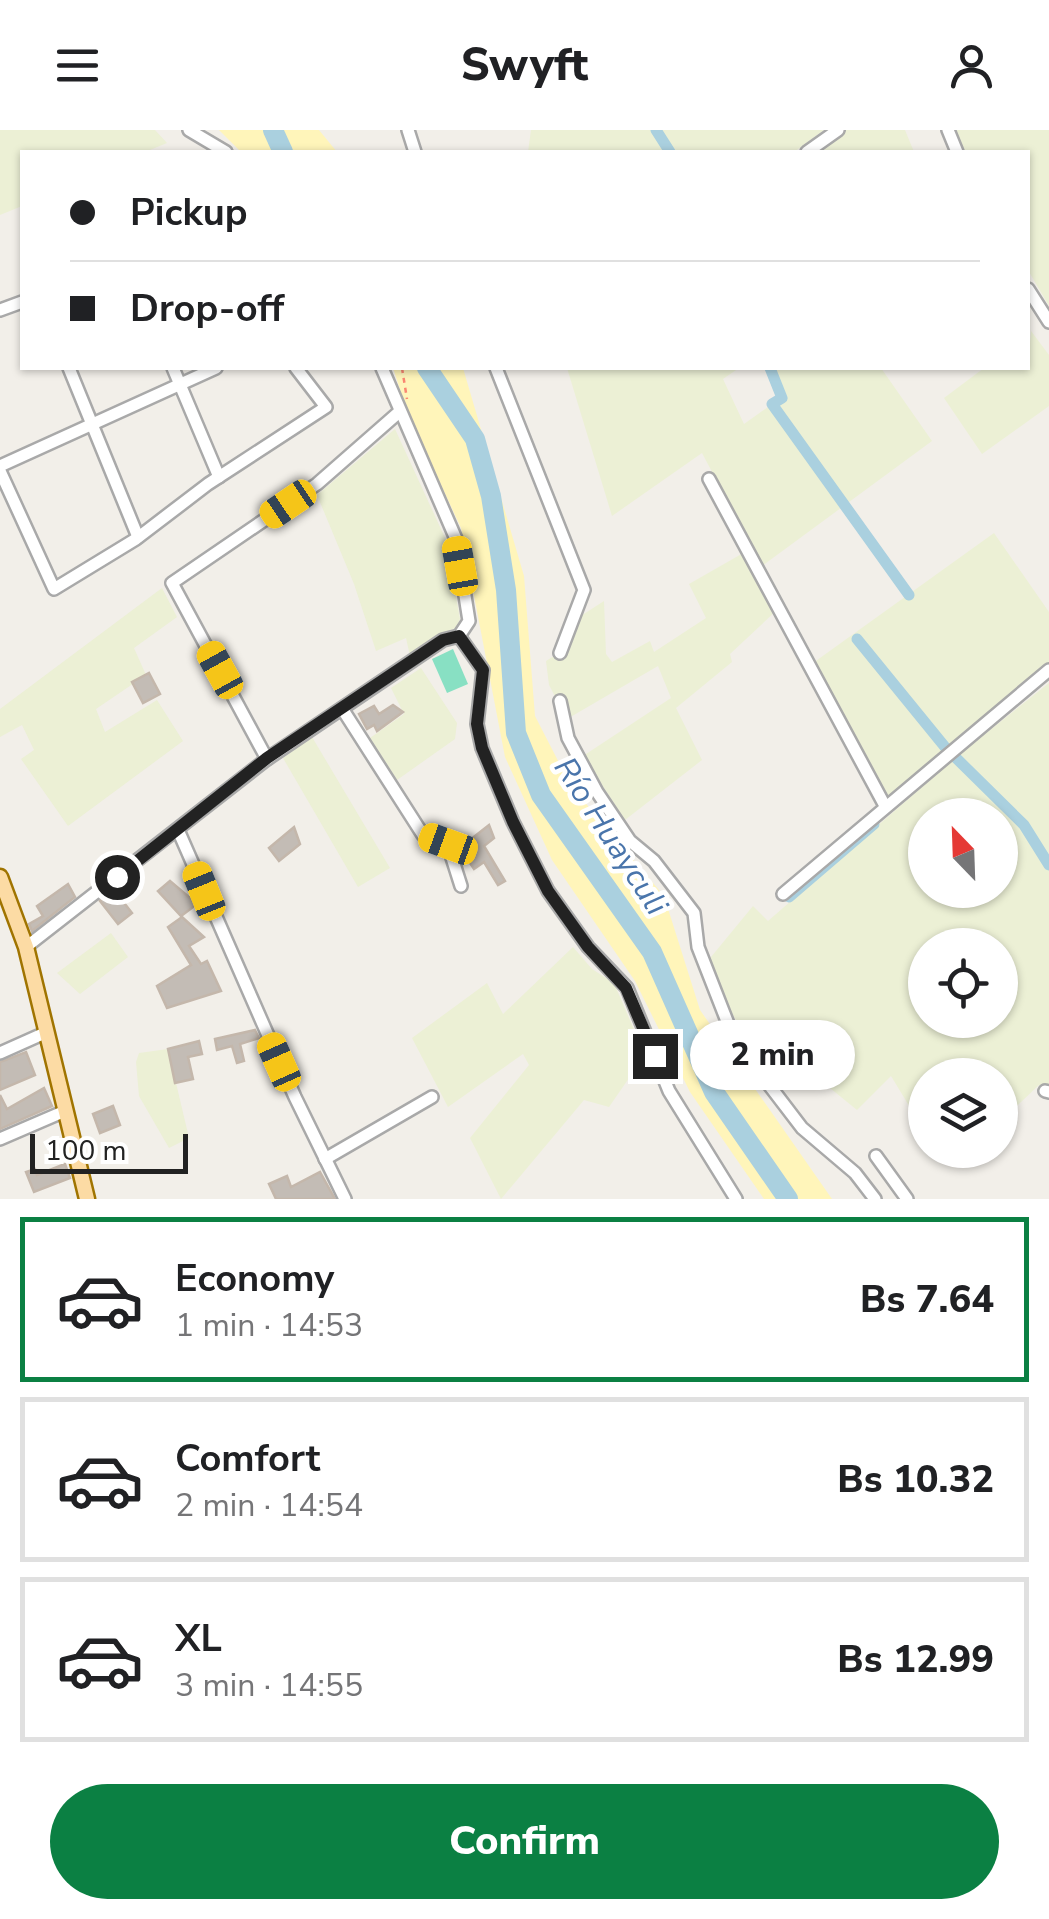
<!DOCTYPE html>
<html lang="en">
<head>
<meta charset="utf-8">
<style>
  :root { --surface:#fff; --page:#f6f6f6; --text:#202124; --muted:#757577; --line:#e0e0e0; --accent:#0b8043 }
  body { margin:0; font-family:"Nunito Sans",sans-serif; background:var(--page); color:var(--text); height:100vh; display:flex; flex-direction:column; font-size:38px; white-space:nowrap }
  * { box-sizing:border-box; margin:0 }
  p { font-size:32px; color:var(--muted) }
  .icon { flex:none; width:55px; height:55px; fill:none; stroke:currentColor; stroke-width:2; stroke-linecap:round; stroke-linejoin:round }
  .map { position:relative; height:1069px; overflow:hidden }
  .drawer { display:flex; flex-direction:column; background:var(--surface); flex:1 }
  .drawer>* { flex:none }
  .banner { position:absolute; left:20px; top:20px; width:1010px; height:220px; border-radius:0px; box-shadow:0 2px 8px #0004; display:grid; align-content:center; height:220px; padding:0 50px; background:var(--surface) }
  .needle { width:65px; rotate:337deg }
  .tools { position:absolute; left:908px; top:668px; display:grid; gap:20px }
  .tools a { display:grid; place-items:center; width:110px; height:110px; border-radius:50%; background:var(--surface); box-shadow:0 2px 8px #0004; font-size:50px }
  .scale { position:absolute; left:30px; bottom:25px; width:158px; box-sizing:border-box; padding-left:10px; border:5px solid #222; border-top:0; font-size:28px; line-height:35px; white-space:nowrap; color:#222; -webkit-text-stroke:8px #fff; paint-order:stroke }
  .end { position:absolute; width:45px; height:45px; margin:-22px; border:12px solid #222; background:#fff; box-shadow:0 0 0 5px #fff }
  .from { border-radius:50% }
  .bubble { position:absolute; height:70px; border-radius:35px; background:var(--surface); box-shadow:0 2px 8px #0004; font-size:32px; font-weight:800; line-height:70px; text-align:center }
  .car { position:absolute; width:30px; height:60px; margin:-30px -15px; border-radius:12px; box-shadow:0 0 8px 2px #0007; background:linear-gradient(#f5c518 24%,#345 0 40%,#f5c518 0 76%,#345 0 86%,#f5c518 0) }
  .banner b { display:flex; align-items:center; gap:35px; height:95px; font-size:38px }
  .banner b+b { border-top:2px solid var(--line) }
  .banner i { width:25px; height:25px; background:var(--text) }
  ul { padding:18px 0 0; list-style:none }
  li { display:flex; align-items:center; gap:30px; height:165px; margin:0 20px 15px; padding:0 30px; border:5px solid var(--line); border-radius:0px }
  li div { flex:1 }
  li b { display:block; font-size:38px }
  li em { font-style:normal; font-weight:800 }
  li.active { border-color:var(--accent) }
  li>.icon { width:90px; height:90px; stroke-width:1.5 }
  .button { display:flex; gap:20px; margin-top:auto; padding:20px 50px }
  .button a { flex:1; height:115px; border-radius:60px; background:var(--accent); color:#fff; font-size:40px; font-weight:800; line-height:115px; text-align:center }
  header { display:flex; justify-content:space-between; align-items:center; height:130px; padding:0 50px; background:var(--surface); font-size:45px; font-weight:800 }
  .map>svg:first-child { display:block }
  .farmland { fill:#ecf0d5; fill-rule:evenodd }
  .sand { fill:#fff5ba }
  .pitch { fill:#88e0c3 }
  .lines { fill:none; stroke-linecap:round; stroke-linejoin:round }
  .canal { stroke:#aad0df; stroke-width:11 }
  .river { stroke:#aad0df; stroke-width:20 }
  .building { fill:#c3bcb5; stroke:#c4b7ab; stroke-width:2.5 }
  .minor-casing { stroke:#a9a9a9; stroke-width:16 }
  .major-casing { stroke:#a07400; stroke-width:19 }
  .path { stroke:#fa8772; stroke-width:2.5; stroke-dasharray:5 5; stroke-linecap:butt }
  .minor { stroke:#fff; stroke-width:11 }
  .major { stroke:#fcdba4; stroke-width:14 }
  .route { stroke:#222; stroke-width:12 }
  .labels { text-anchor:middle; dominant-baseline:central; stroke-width:9; stroke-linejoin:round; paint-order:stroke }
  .water-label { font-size:32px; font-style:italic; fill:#4a75ab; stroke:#fff }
</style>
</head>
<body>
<header><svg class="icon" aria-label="menu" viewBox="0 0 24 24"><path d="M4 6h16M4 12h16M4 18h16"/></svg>Swyft<svg class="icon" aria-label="person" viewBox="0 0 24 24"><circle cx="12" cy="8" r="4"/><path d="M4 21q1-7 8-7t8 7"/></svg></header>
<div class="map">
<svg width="1049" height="1069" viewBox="0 0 1049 1069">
  <rect width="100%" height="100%" fill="#f2efe9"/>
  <!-- farmland -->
  <g class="farmland">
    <polygon points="0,0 155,0 167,13 145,22 22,22 22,76 0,85"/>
    <polygon points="531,0 824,0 794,22 528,22"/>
    <polygon points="846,0 905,0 914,22 816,22"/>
    <polygon points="956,0 1049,0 1049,176 1028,140 1028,22 965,22"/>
    <polygon points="1031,201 1049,225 1049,276 982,324 944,268 984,238 1028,238"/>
    <polygon points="567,238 739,238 723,249 744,294 785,265 773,238 881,238 932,311 762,436 702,323 612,386"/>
    <polygon points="395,299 446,410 460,489 456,498 437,505 410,526 406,508 376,521 354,454 317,365"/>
    <polygon points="994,403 1049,482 1049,537 886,668 813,533"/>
    <polygon points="745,422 778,479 730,524 732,532 676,578 702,630 625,690 583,626 671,568 658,536 567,589 549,555 546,531 568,517 573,491 604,471 606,524 612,532 650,511 654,522 706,488 689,454"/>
    <polygon points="162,458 177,487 134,518 146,545 96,579 105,602 157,570 183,611 68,696 21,629 34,620 22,595 0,607 0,579"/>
    <polygon points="421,538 457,593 455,609 397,650 370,608 404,584 391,558"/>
    <path d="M1049,553V958L1039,955L1000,992V945H925V1002L891,946L857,980L777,915L738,894L710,842L711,827L753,776L768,791L960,624ZM925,685H1000V760H925ZM925,815H1000V890H925Z"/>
    <polygon points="312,607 390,738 358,757 283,628"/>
    <polygon points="111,803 128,827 80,864 57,843"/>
    <polygon points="573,817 592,839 614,853 645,925 609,977 584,970 501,1069 470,1008 529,935 523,924 448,977 412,908 487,853 503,884"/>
    <polygon points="168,919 189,1008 169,1018 139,966 136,932 139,923"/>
  </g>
  <!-- sand -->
  <g class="sand">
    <polygon points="219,0 319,0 337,22 241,22"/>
    <polygon points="393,238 463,238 524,446 535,586 571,656 664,766 700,880 832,1069 764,1069 690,962 635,851 552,730 505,627 461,398 408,284"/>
  </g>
  <!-- pitch -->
  <polygon class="pitch" points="453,519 468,554 447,563 432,529"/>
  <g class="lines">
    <!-- canal -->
    <g class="canal">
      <polyline points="656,0 670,22"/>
      <polyline points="770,238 782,268 772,274 909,465"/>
      <polyline points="857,509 945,617"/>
      <polyline points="952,624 1024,695 1049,735"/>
      <polyline points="789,767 874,694"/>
    </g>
    <!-- river -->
    <g class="river">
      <polyline points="273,0 283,22"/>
      <polyline points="427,238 475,309 491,366 506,460 516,603 541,665 652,822 714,962 788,1069"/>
    </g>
  </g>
  <!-- building -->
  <g class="building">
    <polygon points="149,543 160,564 143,573 132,552"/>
    <polygon points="393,575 403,582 377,601 374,595 367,599 359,584 374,576 379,584"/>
    <polygon points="489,695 494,708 484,716 505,751 498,755 484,732 474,739 468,730 464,733 461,725 469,718 466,713"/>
    <polygon points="294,697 300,714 279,731 269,718"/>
    <polygon points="170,751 197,774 181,786 158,761"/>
    <polygon points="68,754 75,767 32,801 29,794 43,786 37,776"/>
    <polygon points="114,760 132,783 118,794 100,771"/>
    <polygon points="182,787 204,807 189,816 201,834 207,831 221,861 167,878 157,856 191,835 168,797"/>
    <polygon points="255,900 259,908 240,914 244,931 237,933 232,916 217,920 215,909"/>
    <polygon points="199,911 202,924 188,927 193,949 175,953 168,919"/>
    <polygon points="26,922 35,945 0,960 0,932"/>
    <polygon points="44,958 52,976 0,999 0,965 7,979"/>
    <polygon points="113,976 120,995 100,1003 93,984"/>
    <polygon points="65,1034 70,1048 34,1062 26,1042 35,1039 37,1045"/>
    <polygon points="320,1042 335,1069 276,1069 269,1054 287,1046 291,1057"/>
  </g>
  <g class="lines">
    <!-- minor casing -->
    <g class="minor-casing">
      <g id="minor">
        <polyline points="189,0 226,22"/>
        <polyline points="408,0 415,22"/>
        <polyline points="948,0 957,22"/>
        <polyline points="807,22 838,0"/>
        <polyline points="1028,159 1049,192"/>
        <polyline points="0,180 22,172"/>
        <polyline points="69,238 138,407"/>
        <polyline points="173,238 219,347"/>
        <polyline points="382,238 456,409 469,491 459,506"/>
        <polyline points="496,238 584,460 560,523"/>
        <polyline points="0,336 216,238"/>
        <polyline points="0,341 54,459 136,409 208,354 326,277 296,238"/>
        <polyline points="709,349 884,674"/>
        <polyline points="560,571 568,608 597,662 630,711 654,731 694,783 698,817 734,909 802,998 855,1043 875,1069"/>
        <polyline points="343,580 423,705 448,715 461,756"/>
        <polyline points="267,629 172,453 317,354 398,283"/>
        <polyline points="178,700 295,967 345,1069"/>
        <polyline points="783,764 1049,540"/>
        <polyline points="26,817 267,629 443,510 459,506 483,540 477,594 482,618 513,692 548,761 588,817 627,858 669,961 736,1069"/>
        <polyline points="0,923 47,902"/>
        <polyline points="1045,961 1049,962"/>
        <polyline points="0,1009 65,981"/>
        <polyline points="876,1026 907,1069"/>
        <polyline points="325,1029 432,967"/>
      </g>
    </g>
    <!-- major casing -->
    <g class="major-casing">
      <polyline id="major" points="0,747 26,817 87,1069"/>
    </g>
    <!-- path -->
    <polyline class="path" points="402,238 407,269"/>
    <!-- minor -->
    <use href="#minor" class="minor"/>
    <!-- major -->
    <use href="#major" class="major"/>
  </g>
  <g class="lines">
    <!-- route -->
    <polyline class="route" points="117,747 267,628 443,510 459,506 483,540 477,594 482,618 513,692 548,761 588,817 626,858 655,926"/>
  </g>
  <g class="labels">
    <!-- water labels -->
    <g class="water-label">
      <text transform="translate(611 706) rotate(57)">Río Huayculi</text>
    </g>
  </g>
</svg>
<div class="tools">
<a><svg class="needle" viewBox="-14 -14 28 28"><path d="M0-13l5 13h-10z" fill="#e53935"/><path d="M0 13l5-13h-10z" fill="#757577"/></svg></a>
<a><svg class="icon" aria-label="locate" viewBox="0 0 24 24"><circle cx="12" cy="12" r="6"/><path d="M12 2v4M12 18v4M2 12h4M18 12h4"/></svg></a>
<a><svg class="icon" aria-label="layers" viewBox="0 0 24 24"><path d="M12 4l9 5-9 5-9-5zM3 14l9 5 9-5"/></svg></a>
</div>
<div class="scale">100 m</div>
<i class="end from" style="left:117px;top:747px"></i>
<i class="end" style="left:655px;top:926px"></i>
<div class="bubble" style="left:690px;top:890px;width:165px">2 min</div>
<i class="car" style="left:288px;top:374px;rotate:236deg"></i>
<i class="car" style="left:460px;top:436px;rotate:350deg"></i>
<i class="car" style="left:220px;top:540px;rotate:331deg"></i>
<i class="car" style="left:448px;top:714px;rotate:290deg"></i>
<i class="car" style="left:204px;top:761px;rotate:338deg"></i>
<i class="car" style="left:279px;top:932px;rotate:336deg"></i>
<div class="banner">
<b><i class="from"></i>Pickup</b>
<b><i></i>Drop-off</b>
</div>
</div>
<section class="drawer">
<ul>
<li class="active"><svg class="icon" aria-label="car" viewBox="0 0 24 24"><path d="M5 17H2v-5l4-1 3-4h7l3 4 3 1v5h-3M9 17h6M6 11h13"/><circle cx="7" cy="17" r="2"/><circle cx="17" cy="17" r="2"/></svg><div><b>Economy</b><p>1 min · 14:53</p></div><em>Bs 7.64</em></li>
<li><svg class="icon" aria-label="car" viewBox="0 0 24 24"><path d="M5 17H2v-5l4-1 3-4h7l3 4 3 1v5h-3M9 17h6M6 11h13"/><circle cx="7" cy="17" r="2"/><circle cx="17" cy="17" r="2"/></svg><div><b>Comfort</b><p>2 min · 14:54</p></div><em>Bs 10.32</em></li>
<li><svg class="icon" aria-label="car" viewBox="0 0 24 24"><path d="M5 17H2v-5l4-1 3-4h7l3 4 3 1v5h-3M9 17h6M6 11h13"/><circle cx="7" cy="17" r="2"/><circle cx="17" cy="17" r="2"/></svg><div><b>XL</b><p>3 min · 14:55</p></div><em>Bs 12.99</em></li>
</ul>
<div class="button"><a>Confirm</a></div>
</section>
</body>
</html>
